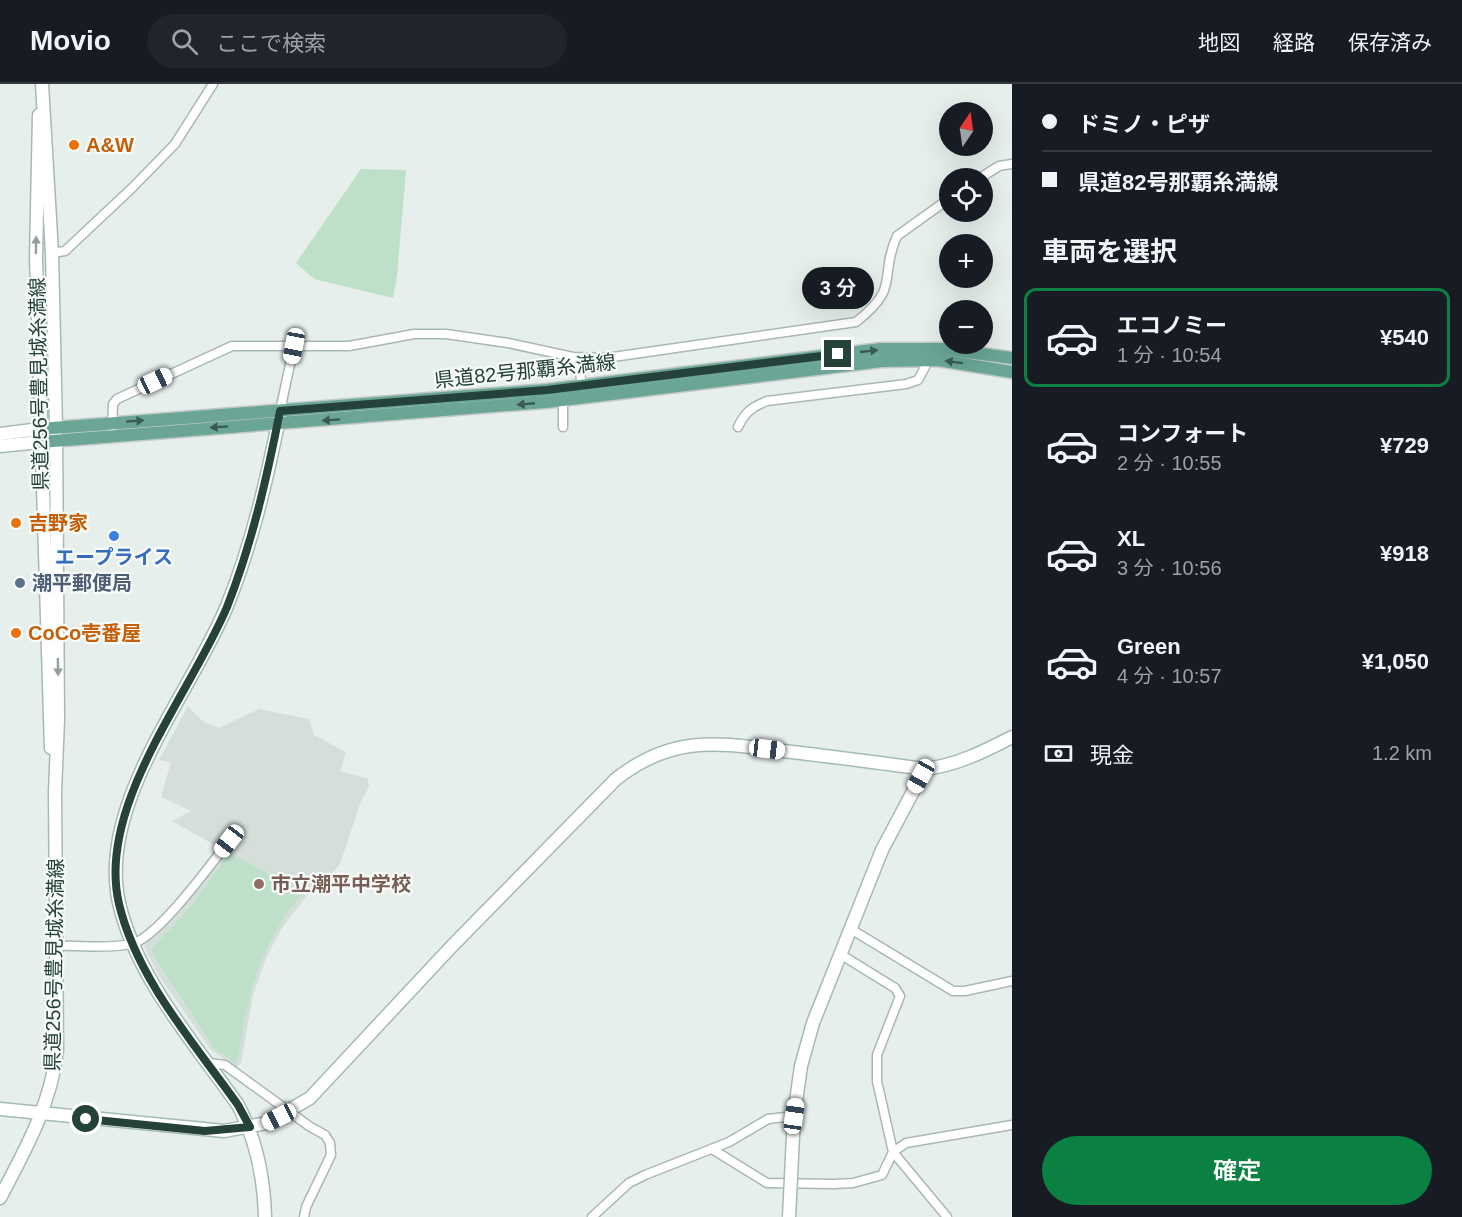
<!DOCTYPE html>
<html lang="ja">
<head>
<meta charset="utf-8">
<style>
  :root { --surface:#171b24; --page:#20242c; --text:#f1f3f6; --muted:#9ea1a6; --line:#363941; --accent:#0b8043 }
  body { margin:0; font-family:Helvetica,"Noto Sans JP",sans-serif; background:var(--page); color:var(--text); height:100vh; display:flex; flex-direction:column; font-size:22px; white-space:nowrap }
  * { box-sizing:border-box; margin:0 }
  p { font-size:20px; color:var(--muted) }
  .icon { flex:none; width:33px; height:33px; fill:none; stroke:currentColor; stroke-width:2; stroke-linecap:round; stroke-linejoin:round }
  .map { position:relative; flex:1; overflow:hidden }
  .drawer { display:flex; flex-direction:column; background:var(--surface); width:450px }
  .drawer>* { flex:none }
  .banner { display:grid; align-content:center; height:132px; padding:0 30px; background:var(--surface) }
  .needle { width:39px; rotate:13deg }
  .buttons { position:absolute; left:939px; top:18px; display:grid; gap:12px }
  .buttons a { display:grid; place-items:center; width:54px; height:54px; border-radius:50%; background:var(--surface); box-shadow:0 6px 24px #0002; font-size:30px }
  .end { position:absolute; width:27px; height:27px; margin:-14px; border:8px solid #24423a; background:#fff; box-shadow:0 0 0 3px #fff }
  .from { border-radius:50% }
  .bubble { position:absolute; height:42px; border-radius:21px; background:var(--surface); box-shadow:0 6px 24px #0002; font-size:20px; font-weight:600; line-height:42px; text-align:center }
  .car { position:absolute; width:18px; height:36px; margin:-18px -9px; border-radius:8px; box-shadow:0 0 4px 2px #0007; background:linear-gradient(#fff 24%,#345 0 40%,#fff 0 76%,#345 0 86%,#fff 0) }
  .banner b { display:flex; align-items:center; gap:21px; height:57px; font-size:22px }
  .banner b+b { border-top:2px solid var(--line) }
  .banner i { width:15px; height:15px; background:var(--text) }
  ul { padding:0; list-style:none }
  li { display:flex; align-items:center; gap:18px; height:99px; margin:0 12px 9px; padding:0 18px; border:3px solid transparent; border-radius:12px }
  li div { flex:1 }
  li b { display:block; font-size:22px }
  li em { font-style:normal; font-weight:600 }
  li.current { border-color:var(--accent) }
  li>.icon { width:54px; height:54px; stroke-width:1.5 }
  h2 { padding:0 30px; font-size:27px; line-height:72px }
  .pay { display:flex; align-items:center; gap:15px; height:66px; padding:0 30px; font-size:22px }
  .pay p { margin-inline-start:auto }
  .primary-button { display:flex; gap:12px; margin-top:auto; padding:12px 30px }
  .primary-button a { flex:1; height:69px; border-radius:36px; background:var(--accent); color:#fff; font-size:24px; font-weight:600; line-height:69px; text-align:center }
  header { display:flex; align-items:center; gap:36px; box-sizing:border-box; height:84px; padding:0 30px; background:var(--surface); border-bottom:2px solid var(--line) }
  header strong { font-size:28px }
  nav { display:flex; gap:33px; margin-inline-start:auto; font-size:21px }
  .search { width:420px; height:54px; background:var(--page); display:flex; align-items:center; gap:15px; box-sizing:border-box; padding:0 21px; border-radius:33px; color:var(--muted); font-size:22px }
  main { display:flex; flex:1; min-height:0 }
  .map>svg:first-child { display:block }
  .built { fill:#d4dfda }
  .green { fill:#bfe0c8 }
  .lines { fill:none; stroke-linecap:round; stroke-linejoin:round }
  .street-casing { stroke:#a8b8b2; stroke-width:11 }
  .secondary-casing { stroke:#a4bbb3; stroke-width:15 }
  .primary-casing { stroke:#c2cac8; stroke-width:15 }
  .street { stroke:#fff; stroke-width:8 }
  .secondary { stroke:#fff; stroke-width:12 }
  .primary { stroke:#6aa596; stroke-width:12 }
  .secondary-bridge-casing { stroke:#a4bbb3; stroke-width:15; stroke-linecap:butt }
  .secondary-bridge { stroke:#fff; stroke-width:12 }
  .oneway { fill:#92a09c }
  .oneway2 { fill:#365b51 }
  .route { stroke:#24423a; stroke-width:8 }
  .food-dot { fill:#e8710a; stroke:#f7fbf9; stroke-width:2 }
  .shop-dot { fill:#3f7fe0; stroke:#f7fbf9; stroke-width:2 }
  .service-dot { fill:#5c6f8a; stroke:#f7fbf9; stroke-width:2 }
  .education-dot { fill:#8d6e63; stroke:#f7fbf9; stroke-width:2 }
  .labels { text-anchor:middle; dominant-baseline:central; stroke-width:4.5; stroke-linejoin:round; paint-order:stroke }
  .food-label { font-size:20px; font-weight:bold; fill:#c56008; stroke:#f7fbf9; text-anchor:start }
  .street-label { font-size:20px; fill:#24423a; stroke:#f7fbf9 }
  .shop-label { font-size:20px; font-weight:bold; fill:#366cbe; stroke:#f7fbf9 }
  .service-label { font-size:20px; font-weight:bold; fill:#4e5e75; stroke:#f7fbf9; text-anchor:start }
  .education-label { font-size:20px; font-weight:bold; fill:#785e54; stroke:#f7fbf9; text-anchor:start }
</style>
</head>
<body>
<header>
<strong>Movio</strong>
<div class="search"><svg class="icon" aria-label="search" viewBox="0 0 24 24"><circle cx="10" cy="10" r="6"/><path d="M15 15l6 6"/></svg>ここで検索</div>
<nav><a>地図</a><a>経路</a><a>保存済み</a></nav>
</header>
<main>
<div class="map">
<svg width="1012" height="1133" viewBox="0 0 1012 1133">
  <rect width="100%" height="100%" fill="#e6efeb"/>
  <!-- built -->
  <polygon class="built" points="188,622 202,637 219,644 259,625 309,635 314,651 346,668 340,687 368,695 369,702 360,720 340,780 329,793 311,806 282,844 267,872 253,911 241,979 236,983 211,966 159,892 144,862 216,781 209,777 218,763 172,737 191,727 161,713 171,678 159,676"/>
  <!-- green -->
  <g class="green">
    <polygon points="361,85 406,86 397,192 393,214 314,195 296,179"/>
    <path d="M229,769L304,809C262,852 245,918 238,976L235,979L214,964L154,872L152,865L193,820Z"/>
  </g>
  <g class="lines">
    <!-- street casing -->
    <g class="street-casing">
      <g id="street">
        <polyline points="980,94 999,82 1012,80"/>
        <polyline points="52,169 65,167 132,104 175,60 213,0"/>
        <polyline points="573,273 579,283 583,307"/>
        <polyline points="563,313 563,343"/>
        <polyline points="280,327 294,262"/>
        <path d="M738,343C745,328 752,323 767,317L906,300L918,296L925,283L924,273"/>
        <path d="M112,345L113,320L117,315L232,262H349L414,250H446L508,259L573,273L606,274L856,238C902,202 878,194 897,152L950,114"/>
        <polyline points="849,844 953,907 965,907 1012,897"/>
        <path d="M57,862C81,861 108,865 131,860C157,855 211,780 229,757"/>
        <polyline points="840,870 895,904 900,912 877,971 877,997 893,1068 947,1133"/>
        <polyline points="209,979 225,981 309,1042 325,1051 330,1059 331,1071 306,1123 304,1133"/>
        <polyline points="712,1065 767,1099 834,1100 853,1099 882,1091 893,1068 906,1059 1012,1041"/>
        <polyline points="592,1133 629,1099 645,1091 729,1058 768,1035 794,1032"/>
      </g>
    </g>
    <!-- secondary casing -->
    <g class="secondary-casing">
      <g id="secondary">
        <polyline points="39,31 36,174 51,664"/>
        <polyline points="0,350 40,345"/>
        <polyline points="0,362 40,358"/>
        <path d="M0,1025L224,1047L267,1039L310,1014L452,862L616,695C676,648 722,660 792,668C836,673 880,679 925,685C957,681 983,668 1012,653"/>
        <polyline points="791,1093 794,1032 801,982 813,939 882,766 925,685"/>
        <path d="M0,1114C25,1066 51,1021 57,966L55,708L58,636L56,343L52,169L42,0"/>
        <path d="M265,1133C264,1093 257,1057 238,1021C195,960 136,893 119,819C97,720 190,611 227,522C252,460 267,395 280,330"/>
      </g>
    </g>
    <!-- primary casing -->
    <g class="primary-casing">
      <g id="primary">
        <polyline points="40,345 547,306 881,265 944,265 1012,274"/>
        <polyline points="40,358 546,318 882,277 938,276 1012,288"/>
      </g>
    </g>
    <!-- street -->
    <use href="#street" class="street"/>
    <!-- secondary -->
    <use href="#secondary" class="secondary"/>
    <!-- primary -->
    <use href="#primary" class="primary"/>
    <!-- secondary-bridge casing -->
    <g class="secondary-bridge-casing">
      <polyline id="secondary-bridge" points="789,1133 791,1093"/>
    </g>
    <!-- secondary-bridge -->
    <use href="#secondary-bridge" class="secondary-bridge"/>
  </g>
  <!-- one-way arrows -->
  <defs><path id="oneway-solid" d="M-6-.8H1V-3.2L6.5 0L1 3.2V.8H-6Z" transform="scale(1.5)"/></defs>
  <g class="oneway">
    <use href="#oneway-solid" transform="translate(36 161) rotate(-89)"/>
    <use href="#oneway-solid" transform="translate(58 583) rotate(89)"/>
  </g>
  <g class="oneway2">
    <use href="#oneway-solid" transform="translate(869 267) rotate(-6)"/>
    <use href="#oneway-solid" transform="translate(954 278) rotate(-173)"/>
    <use href="#oneway-solid" transform="translate(526 320) rotate(175)"/>
    <use href="#oneway-solid" transform="translate(331 336) rotate(176)"/>
    <use href="#oneway-solid" transform="translate(135 337) rotate(-4)"/>
    <use href="#oneway-solid" transform="translate(219 343) rotate(176)"/>
  </g>
  <g class="lines">
    <!-- route -->
    <path class="route" d="M86,1035L205,1047L250,1043L238,1021C194,959 137,895 119,820C96,722 190,611 227,523C252,460 267,393 280,327L547,306L838,270"/>
  </g>
  <!-- markers -->
  <g class="food-dot">
    <circle cx="74" cy="61" r="6"/>
    <circle cx="16" cy="439" r="6"/>
    <circle cx="16" cy="549" r="6"/>
  </g>
  <circle class="shop-dot" cx="114" cy="452" r="6"/>
  <circle class="service-dot" cx="20" cy="499" r="6"/>
  <circle class="education-dot" cx="259" cy="800" r="6"/>
  <g class="labels">
    <!-- food labels -->
    <g class="food-label">
      <text x="86" y="61">A&amp;W</text>
      <text x="28" y="439">吉野家</text>
      <text x="28" y="549">CoCo壱番屋</text>
    </g>
    <!-- street labels -->
    <g class="street-label">
      <text transform="translate(525 287) rotate(-6)">県道82号那覇糸満線</text>
      <text transform="translate(39 300) rotate(-91)">県道256号豊見城糸満線</text>
      <text transform="translate(54 881) rotate(-89)">県道256号豊見城糸満線</text>
    </g>
    <!-- shop labels -->
    <g class="shop-label">
      <text x="114" y="473">エープライス</text>
    </g>
    <!-- service labels -->
    <g class="service-label">
      <text x="32" y="499">潮平郵便局</text>
    </g>
    <!-- education labels -->
    <g class="education-label">
      <text x="271" y="800">市立潮平中学校</text>
    </g>
  </g>
</svg>
<div class="buttons">
<a><svg class="needle" viewBox="-14 -14 28 28"><path d="M0-13l5 13h-10z" fill="#e53935"/><path d="M0 13l5-13h-10z" fill="#9ea1a6"/></svg></a>
<a><svg class="icon" aria-label="locate" viewBox="0 0 24 24"><circle cx="12" cy="12" r="6"/><path d="M12 2v4M12 18v4M2 12h4M18 12h4"/></svg></a>
<a>+</a>
<a>−</a>
</div>
<i class="end from" style="left:86px;top:1035px"></i>
<i class="end" style="left:838px;top:270px"></i>
<div class="bubble" style="left:802px;top:183px;width:72px">3 分</div>
<i class="car" style="left:294px;top:262px;rotate:191deg"></i>
<i class="car" style="left:155px;top:297px;rotate:65deg"></i>
<i class="car" style="left:767px;top:665px;rotate:97deg"></i>
<i class="car" style="left:921px;top:692px;rotate:209deg"></i>
<i class="car" style="left:229px;top:757px;rotate:218deg"></i>
<i class="car" style="left:794px;top:1032px;rotate:8deg"></i>
<i class="car" style="left:279px;top:1033px;rotate:243deg"></i>
</div>
<section class="drawer">
<div class="banner">
<b><i class="from"></i>ドミノ・ピザ</b>
<b><i></i>県道82号那覇糸満線</b>
</div>
<h2>車両を選択</h2>
<ul>
<li class="current"><svg class="icon" aria-label="car" viewBox="0 0 24 24"><path d="M5 17H2v-5l4-1 3-4h7l3 4 3 1v5h-3M9 17h6M6 11h13"/><circle cx="7" cy="17" r="2"/><circle cx="17" cy="17" r="2"/></svg><div><b>エコノミー</b><p>1 分 · 10:54</p></div><em>¥540</em></li>
<li><svg class="icon" aria-label="car" viewBox="0 0 24 24"><path d="M5 17H2v-5l4-1 3-4h7l3 4 3 1v5h-3M9 17h6M6 11h13"/><circle cx="7" cy="17" r="2"/><circle cx="17" cy="17" r="2"/></svg><div><b>コンフォート</b><p>2 分 · 10:55</p></div><em>¥729</em></li>
<li><svg class="icon" aria-label="car" viewBox="0 0 24 24"><path d="M5 17H2v-5l4-1 3-4h7l3 4 3 1v5h-3M9 17h6M6 11h13"/><circle cx="7" cy="17" r="2"/><circle cx="17" cy="17" r="2"/></svg><div><b>XL</b><p>3 分 · 10:56</p></div><em>¥918</em></li>
<li><svg class="icon" aria-label="car" viewBox="0 0 24 24"><path d="M5 17H2v-5l4-1 3-4h7l3 4 3 1v5h-3M9 17h6M6 11h13"/><circle cx="7" cy="17" r="2"/><circle cx="17" cy="17" r="2"/></svg><div><b>Green</b><p>4 分 · 10:57</p></div><em>¥1,050</em></li>
</ul>
<div class="pay"><svg class="icon" aria-label="cash" viewBox="0 0 24 24"><path d="M3 7h18v10H3z"/><circle cx="12" cy="12" r="2"/></svg>現金<p>1.2 km</p></div>
<div class="primary-button"><a>確定</a></div>
</section>
</main>
</body>
</html>
